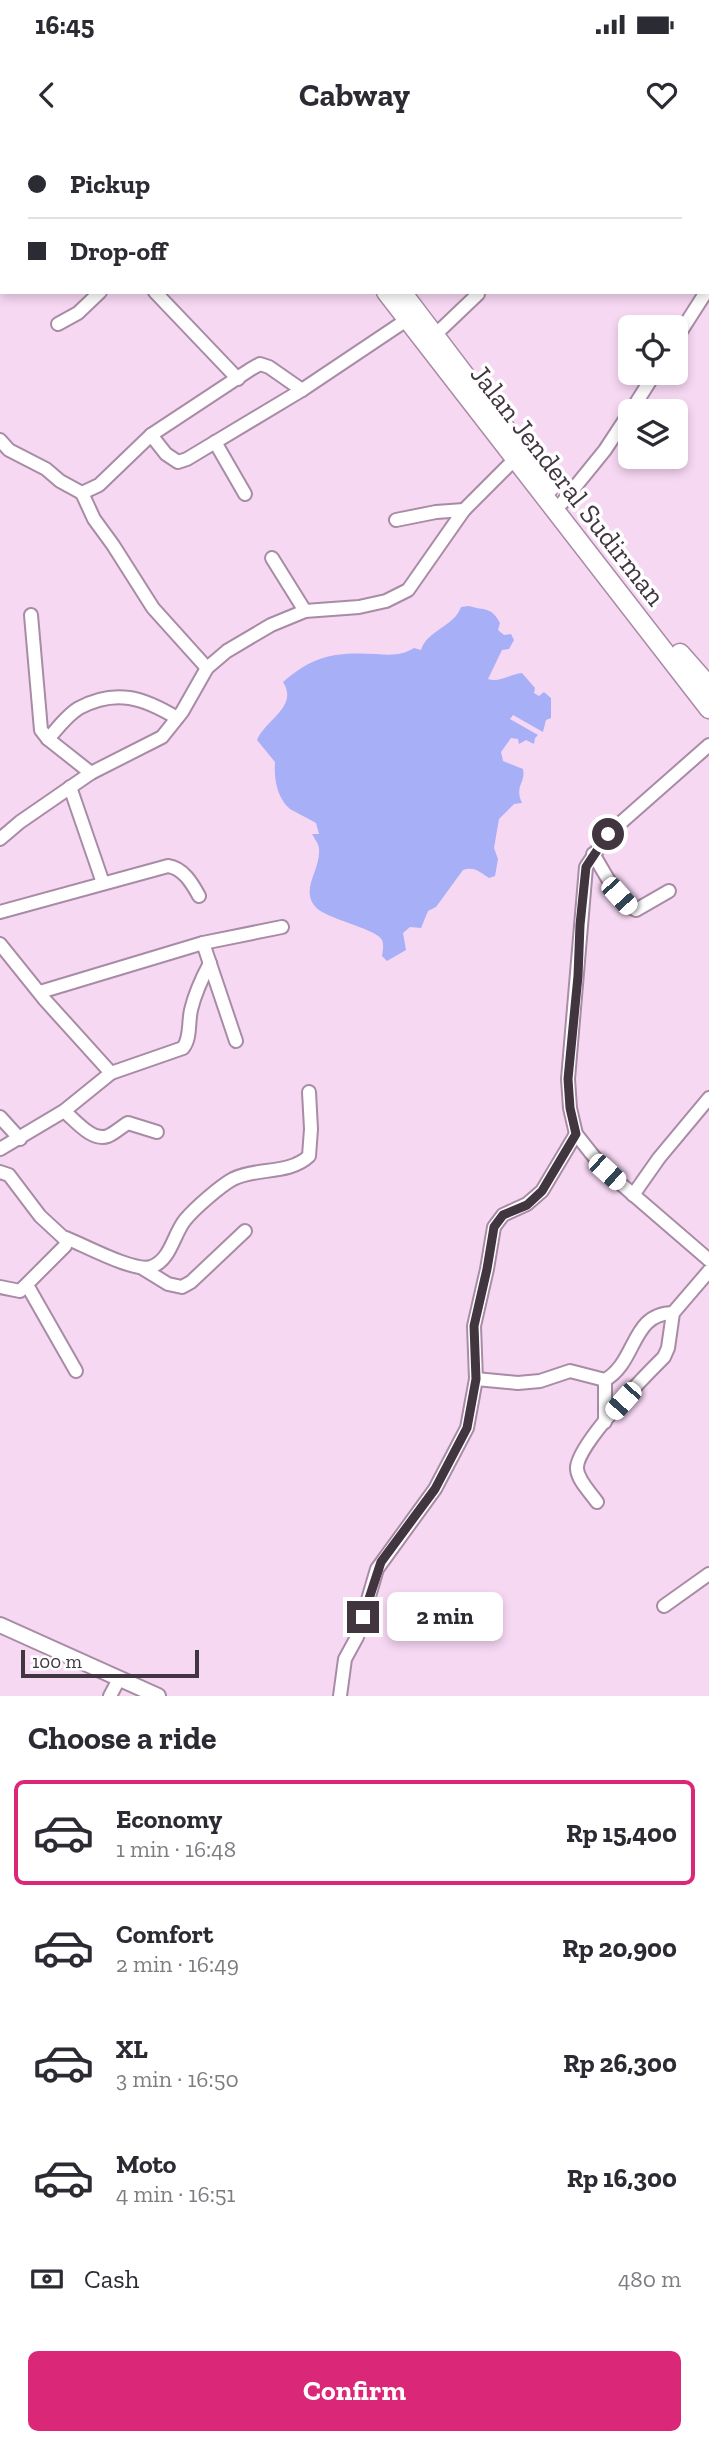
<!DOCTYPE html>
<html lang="en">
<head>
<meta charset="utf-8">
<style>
  :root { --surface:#fff; --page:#f7f7f7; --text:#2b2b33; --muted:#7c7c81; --line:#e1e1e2; --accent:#db2777 }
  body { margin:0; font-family:"Zilla Slab",serif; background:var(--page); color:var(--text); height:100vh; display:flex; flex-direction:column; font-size:26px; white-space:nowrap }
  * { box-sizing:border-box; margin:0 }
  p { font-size:23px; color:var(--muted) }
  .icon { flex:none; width:38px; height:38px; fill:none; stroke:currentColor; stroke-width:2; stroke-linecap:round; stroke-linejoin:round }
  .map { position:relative; height:1556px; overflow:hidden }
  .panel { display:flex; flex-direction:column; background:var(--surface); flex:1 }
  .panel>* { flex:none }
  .top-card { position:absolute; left:0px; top:0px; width:710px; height:154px; box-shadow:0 4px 10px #0003; display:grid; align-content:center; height:154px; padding:0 28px; background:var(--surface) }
  .controls { position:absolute; left:618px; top:175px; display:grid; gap:14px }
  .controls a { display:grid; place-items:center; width:70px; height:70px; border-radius:10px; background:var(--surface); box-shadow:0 4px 10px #0003; font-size:35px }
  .scale { position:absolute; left:21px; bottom:18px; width:178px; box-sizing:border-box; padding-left:7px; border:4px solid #413540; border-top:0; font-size:19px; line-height:24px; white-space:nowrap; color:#413540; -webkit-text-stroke:5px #fff; paint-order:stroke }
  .end { position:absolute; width:32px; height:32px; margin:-16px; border:9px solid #413540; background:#fff; box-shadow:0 0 0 4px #fff }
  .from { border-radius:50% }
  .bubble { position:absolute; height:49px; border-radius:10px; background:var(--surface); box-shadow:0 4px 10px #0003; font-size:23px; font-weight:700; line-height:49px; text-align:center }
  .car { position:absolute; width:21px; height:42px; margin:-21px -10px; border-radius:9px; box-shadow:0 0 5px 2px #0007; background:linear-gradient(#fff 24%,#345 0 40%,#fff 0 76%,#345 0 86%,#fff 0) }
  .top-card b { display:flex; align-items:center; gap:24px; height:66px; font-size:26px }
  .top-card b+b { border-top:2px solid var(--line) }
  .top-card i { width:18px; height:18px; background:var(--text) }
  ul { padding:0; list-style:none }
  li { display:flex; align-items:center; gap:21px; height:105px; margin:0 14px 10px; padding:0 14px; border:4px solid transparent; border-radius:10px }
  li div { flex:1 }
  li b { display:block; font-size:26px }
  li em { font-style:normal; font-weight:700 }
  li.selected { border-color:var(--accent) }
  li>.icon { width:63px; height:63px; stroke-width:1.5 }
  h2 { padding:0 28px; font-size:32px; line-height:84px }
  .pay { display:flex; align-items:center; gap:18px; height:77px; padding:0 28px; font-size:26px }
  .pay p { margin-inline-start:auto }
  .action { display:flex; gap:14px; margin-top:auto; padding:14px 28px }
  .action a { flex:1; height:80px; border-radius:10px; background:var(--accent); color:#fff; font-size:28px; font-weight:700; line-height:80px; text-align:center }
  .status { display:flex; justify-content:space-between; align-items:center; height:49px; padding:0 35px; background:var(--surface); direction:ltr }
  .status svg { height:19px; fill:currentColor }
  header { display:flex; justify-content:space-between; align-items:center; height:91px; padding:0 28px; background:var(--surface); font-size:32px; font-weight:700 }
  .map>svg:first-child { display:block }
  .water { fill:#a7aff7 }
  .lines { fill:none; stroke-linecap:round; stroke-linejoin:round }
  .minor-casing { stroke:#a88ba5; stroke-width:16 }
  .major-casing { stroke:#a88ba5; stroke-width:18 }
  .highway-casing { stroke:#a88ba5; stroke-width:21 }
  .minor { stroke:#fff; stroke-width:12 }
  .major { stroke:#fff; stroke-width:14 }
  .highway { stroke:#fff; stroke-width:18 }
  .route { stroke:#413540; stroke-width:9 }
  .labels { text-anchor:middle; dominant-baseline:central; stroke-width:7; stroke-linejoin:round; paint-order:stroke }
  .street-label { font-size:28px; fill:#413540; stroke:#fff }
</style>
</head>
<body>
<div class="status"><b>16:45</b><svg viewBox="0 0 49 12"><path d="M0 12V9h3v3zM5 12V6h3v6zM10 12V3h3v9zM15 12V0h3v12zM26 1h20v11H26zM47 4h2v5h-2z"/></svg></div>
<header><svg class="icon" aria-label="back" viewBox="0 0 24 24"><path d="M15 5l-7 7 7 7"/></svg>Cabway<svg class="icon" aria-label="heart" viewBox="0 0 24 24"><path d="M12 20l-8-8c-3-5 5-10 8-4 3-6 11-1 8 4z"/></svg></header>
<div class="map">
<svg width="709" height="1556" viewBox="0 0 709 1556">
  <rect width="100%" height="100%" fill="#f7d8f3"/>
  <!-- water -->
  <path class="water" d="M469,466C485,471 491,466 500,483L498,490L504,495L511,494L514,500L509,509L502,510L488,539C499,543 510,534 522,533L535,548L534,553L539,556L544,552L551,558V578L546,580L543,592L513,575L510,579L538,595L535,598L534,604L526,600L519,604L518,599L511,598L501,612L503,621L523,629C526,643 514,646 522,663L514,664L499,679L494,708L498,719L495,736L489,738C480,732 474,726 463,730L436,767L428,771L421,788L410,787L403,793L406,810L387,821L382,816C383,810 384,805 382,800C378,790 333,780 319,770C297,752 321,731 319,709C319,704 314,698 312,694H319L316,683C308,678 298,674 290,669C276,657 274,637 275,622L257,600C265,580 299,567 283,542C314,515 335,512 376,514C390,515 401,516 414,508L421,510C427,490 454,487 461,467Z"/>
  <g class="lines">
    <!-- minor casing -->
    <g class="minor-casing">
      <g id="minor">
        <polyline points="0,1 1,0"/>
        <polyline points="234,2 237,0"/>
        <polyline points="388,2 390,0"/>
        <polyline points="441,2 443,0"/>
        <polyline points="155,152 238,239"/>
        <polyline points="58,184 78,173 100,152"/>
        <polyline points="435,195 478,154"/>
        <polyline points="676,199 706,152"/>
        <polyline points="631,271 655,233"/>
        <polyline points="151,295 166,314 178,322 187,319 302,250"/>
        <polyline points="0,300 9,310 46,329 60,341 82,353 99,345 151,295 251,229 260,224 269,227 302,250 408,179"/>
        <polyline points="215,302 245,354"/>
        <polyline points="82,353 94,379 113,405 153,468 207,528"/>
        <polyline points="562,363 605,310 630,272"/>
        <polyline points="396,380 436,372 464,370"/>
        <polyline points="272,418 305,471"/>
        <polyline points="31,475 41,590 48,599 91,633"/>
        <path d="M48,599C57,589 67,575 79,568C116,548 144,558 177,578"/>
        <polyline points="709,605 608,694 586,727 568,939 570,968 576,994 591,1013 607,1032 709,1120"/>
        <polyline points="70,647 103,743"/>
        <polyline points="0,699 20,682 91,633 162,597 182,572 207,528 227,511 271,485 305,471 359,467 386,461 408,450 464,370 514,320"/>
        <path d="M593,714C603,729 619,764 636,770L669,751"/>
        <path d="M0,772L168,726C183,728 192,743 199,756"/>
        <polyline points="203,803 236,901"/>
        <polyline points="0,804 45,860 111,933"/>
        <polyline points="40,852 203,803 282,787"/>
        <path d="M64,971C75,980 92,1002 108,996C115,993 121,987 128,983L157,992"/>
        <polyline points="0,977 20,999"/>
        <path d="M0,1009L64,971L111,933L183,908C191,898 188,883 191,870C195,853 202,838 210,823"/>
        <polyline points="0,1032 9,1035 40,1076 67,1101 65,1106 20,1151 0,1147"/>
        <polyline points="633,1055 659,1018 709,958"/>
        <path d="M66,1098C84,1105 133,1132 151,1127C171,1120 173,1095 185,1080C194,1069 220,1046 233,1039C257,1027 289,1035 309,1016L311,989L309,952"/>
        <polyline points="142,1128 168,1144 182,1147 191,1142 245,1091"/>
        <polyline points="27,1145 76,1231"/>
        <path d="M476,1239L518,1243L540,1241L570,1231L605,1240C637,1222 631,1173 673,1173"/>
        <polyline points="605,1282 605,1240"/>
        <path d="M597,1362C591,1353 578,1341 577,1329C575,1306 646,1235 664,1217L668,1208L673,1173L709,1131"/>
        <polyline points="664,1466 709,1434"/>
        <polyline points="110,1556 119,1539"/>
        <polyline points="340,1556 345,1519 357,1497 377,1429 435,1349 467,1288 476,1239 474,1186 487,1129 494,1087 503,1075 527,1064 542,1051 576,994"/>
      </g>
    </g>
    <!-- major casing -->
    <g class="major-casing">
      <polyline id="major" points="0,1485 158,1556"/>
    </g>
    <!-- highway casing -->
    <g class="highway-casing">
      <g id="highway">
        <polyline points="272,0 273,2"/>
        <polyline points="386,152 709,569"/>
        <polyline points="402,152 550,347"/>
        <polyline points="680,513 709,546"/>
      </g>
    </g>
    <!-- minor -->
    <use href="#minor" class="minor"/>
    <!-- major -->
    <use href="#major" class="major"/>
    <!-- highway -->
    <use href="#highway" class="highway"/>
  </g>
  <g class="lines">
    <!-- route -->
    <polyline class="route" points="363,1477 381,1422 435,1349 467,1288 476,1239 474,1186 487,1129 494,1087 503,1075 527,1065 542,1051 576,994 570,968 568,939 578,836 580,785 586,727 608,694"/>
  </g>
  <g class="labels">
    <!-- street labels -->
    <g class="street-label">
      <text transform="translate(568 345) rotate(52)">Jalan Jenderal Sudirman</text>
    </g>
  </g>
</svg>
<div class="controls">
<a><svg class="icon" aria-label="locate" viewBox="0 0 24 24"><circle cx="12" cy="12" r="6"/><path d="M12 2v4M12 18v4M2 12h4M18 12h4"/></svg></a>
<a><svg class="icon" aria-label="layers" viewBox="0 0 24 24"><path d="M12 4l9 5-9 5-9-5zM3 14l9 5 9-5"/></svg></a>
</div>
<div class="scale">100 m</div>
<i class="end from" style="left:608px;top:694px"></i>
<i class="end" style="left:363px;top:1477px"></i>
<div class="bubble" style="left:387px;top:1452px;width:116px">2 min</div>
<i class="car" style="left:619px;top:756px;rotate:138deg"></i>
<i class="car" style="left:607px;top:1032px;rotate:132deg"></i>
<i class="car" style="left:623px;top:1261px;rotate:222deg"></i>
<div class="top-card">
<b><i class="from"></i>Pickup</b>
<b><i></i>Drop-off</b>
</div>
</div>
<section class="panel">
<h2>Choose a ride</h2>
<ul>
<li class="selected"><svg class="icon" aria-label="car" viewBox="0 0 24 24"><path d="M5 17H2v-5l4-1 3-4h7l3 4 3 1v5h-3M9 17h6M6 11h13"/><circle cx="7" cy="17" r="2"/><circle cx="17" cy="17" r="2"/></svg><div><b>Economy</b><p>1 min · 16:48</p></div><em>Rp 15,400</em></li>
<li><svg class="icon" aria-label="car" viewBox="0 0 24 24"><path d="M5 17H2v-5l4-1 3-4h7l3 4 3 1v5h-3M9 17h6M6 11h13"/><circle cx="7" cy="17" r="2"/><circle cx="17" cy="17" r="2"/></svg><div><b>Comfort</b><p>2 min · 16:49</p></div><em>Rp 20,900</em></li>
<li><svg class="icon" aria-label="car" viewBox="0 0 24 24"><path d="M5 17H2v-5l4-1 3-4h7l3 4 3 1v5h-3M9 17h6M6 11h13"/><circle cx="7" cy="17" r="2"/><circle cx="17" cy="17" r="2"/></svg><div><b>XL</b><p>3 min · 16:50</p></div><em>Rp 26,300</em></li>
<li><svg class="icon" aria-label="car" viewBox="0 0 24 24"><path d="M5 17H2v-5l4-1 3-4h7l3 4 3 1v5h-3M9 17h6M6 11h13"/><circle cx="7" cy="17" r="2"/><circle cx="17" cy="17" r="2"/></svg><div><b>Moto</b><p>4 min · 16:51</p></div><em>Rp 16,300</em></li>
</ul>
<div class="pay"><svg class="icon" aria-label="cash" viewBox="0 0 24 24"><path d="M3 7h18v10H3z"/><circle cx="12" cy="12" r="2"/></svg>Cash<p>480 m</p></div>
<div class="action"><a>Confirm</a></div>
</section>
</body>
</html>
